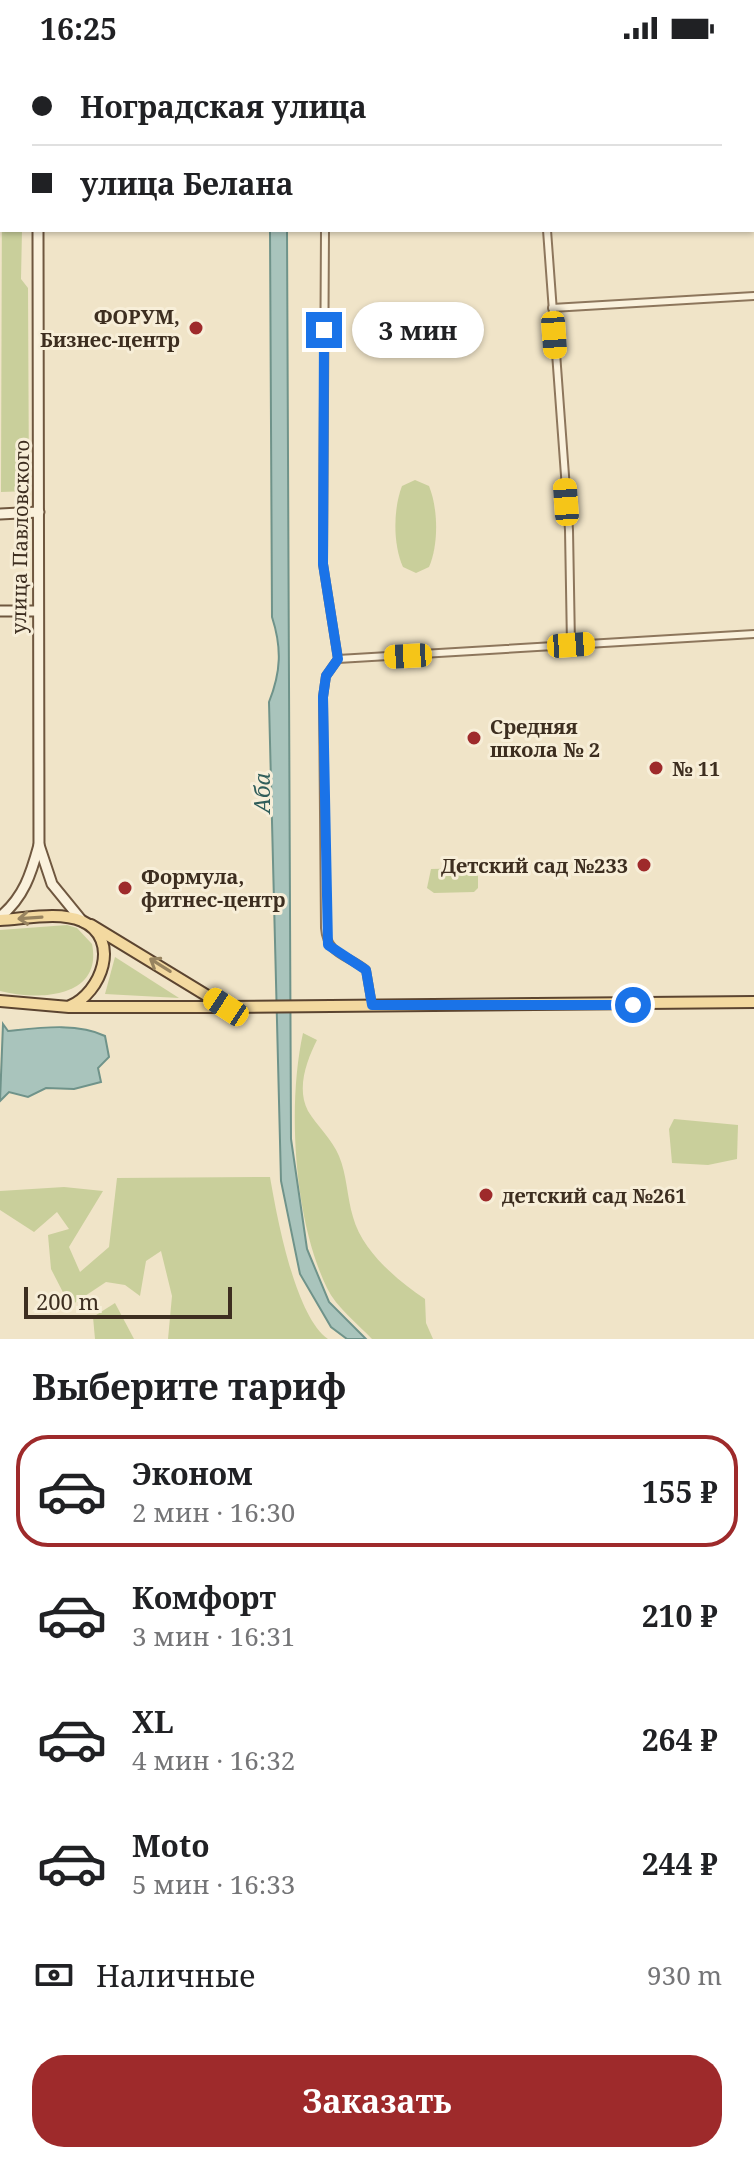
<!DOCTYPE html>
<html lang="ru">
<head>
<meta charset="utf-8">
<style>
  :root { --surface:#fff; --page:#f6f6f6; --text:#202124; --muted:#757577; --line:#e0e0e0; --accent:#9e2a2b }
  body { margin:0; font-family:"Noto Serif",serif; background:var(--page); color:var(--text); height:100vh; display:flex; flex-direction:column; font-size:30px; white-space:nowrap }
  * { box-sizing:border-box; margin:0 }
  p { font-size:26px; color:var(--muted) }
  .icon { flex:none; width:44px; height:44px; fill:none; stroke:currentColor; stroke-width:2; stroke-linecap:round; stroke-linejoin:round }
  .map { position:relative; height:1283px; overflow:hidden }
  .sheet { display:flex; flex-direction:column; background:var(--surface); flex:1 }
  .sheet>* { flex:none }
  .hud { position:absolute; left:0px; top:0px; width:754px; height:176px; box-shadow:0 2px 6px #0004; display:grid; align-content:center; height:176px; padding:0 32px; background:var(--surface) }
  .scale { position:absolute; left:24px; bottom:20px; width:208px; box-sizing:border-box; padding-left:8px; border:4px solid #3d2e20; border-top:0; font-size:22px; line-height:28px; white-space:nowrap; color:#3d2e20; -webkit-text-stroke:6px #f7eed8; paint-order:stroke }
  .end { position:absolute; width:36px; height:36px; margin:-18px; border:10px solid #1a73e8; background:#fff; box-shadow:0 0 0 4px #fff }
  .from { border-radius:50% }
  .bubble { position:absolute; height:56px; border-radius:28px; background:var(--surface); box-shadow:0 2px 6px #0004; font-size:26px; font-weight:700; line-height:56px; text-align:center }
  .car { position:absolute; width:24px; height:48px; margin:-24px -12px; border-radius:10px; box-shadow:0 0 6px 2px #0007; background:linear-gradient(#f5c518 24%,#345 0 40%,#f5c518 0 76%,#345 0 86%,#f5c518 0) }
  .hud b { display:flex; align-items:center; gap:28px; height:76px; font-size:30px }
  .hud b+b { border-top:2px solid var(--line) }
  .hud i { width:20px; height:20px; background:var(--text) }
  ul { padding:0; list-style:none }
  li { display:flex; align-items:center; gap:24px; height:112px; margin:0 16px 12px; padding:0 16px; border:4px solid transparent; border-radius:32px }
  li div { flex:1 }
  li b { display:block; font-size:30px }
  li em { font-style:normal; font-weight:700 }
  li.current { border-color:var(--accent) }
  li>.icon { width:72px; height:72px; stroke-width:1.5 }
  h2 { padding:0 32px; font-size:36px; line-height:96px }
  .pay { display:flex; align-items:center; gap:20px; height:88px; padding:0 32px; font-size:30px }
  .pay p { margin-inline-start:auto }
  .button { display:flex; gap:16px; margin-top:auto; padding:16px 32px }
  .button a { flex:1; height:92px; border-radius:32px; background:var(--accent); color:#fff; font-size:32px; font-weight:700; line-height:92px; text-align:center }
  .status { display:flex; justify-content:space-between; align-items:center; height:56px; padding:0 40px; background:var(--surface); direction:ltr }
  .status svg { height:22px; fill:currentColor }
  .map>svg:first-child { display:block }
  .green { fill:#c9cf9b }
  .water { fill:#a9c4bc; stroke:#6f938a; stroke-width:2 }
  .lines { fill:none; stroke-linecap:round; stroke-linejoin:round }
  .street-casing { stroke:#8d765c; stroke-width:10 }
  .secondary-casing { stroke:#6f573f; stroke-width:13 }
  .primary-casing { stroke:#5b4430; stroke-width:14 }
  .street { stroke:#faf1dc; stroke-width:6 }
  .secondary { stroke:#faf1dc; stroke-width:9 }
  .primary { stroke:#f3d9a0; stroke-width:10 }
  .oneway { stroke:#988460 }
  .route { stroke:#1a73e8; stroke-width:10 }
  .poi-dot { fill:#9e2a2b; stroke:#f7eed8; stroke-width:3 }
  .labels { text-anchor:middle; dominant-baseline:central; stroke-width:6; stroke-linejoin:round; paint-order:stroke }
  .poi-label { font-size:20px; font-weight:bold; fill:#3d2e20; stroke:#f7eed8; text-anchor:start }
  .street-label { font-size:20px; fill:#3d2e20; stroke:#f7eed8 }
  .water-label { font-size:22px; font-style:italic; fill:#2f5d5a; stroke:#f7eed8 }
</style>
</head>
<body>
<div class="status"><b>16:25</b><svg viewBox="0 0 49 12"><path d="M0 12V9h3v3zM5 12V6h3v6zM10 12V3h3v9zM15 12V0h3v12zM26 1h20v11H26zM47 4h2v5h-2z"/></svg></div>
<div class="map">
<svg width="754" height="1283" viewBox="0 0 754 1283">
  <rect width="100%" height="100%" fill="#f0e4c8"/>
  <!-- green -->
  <g class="green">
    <polygon points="2,130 2,174 22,174 21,223 28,232 29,435 1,436"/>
    <path d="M415,424L429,430C438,452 439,488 429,511L416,517L403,511C393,489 393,453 402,430Z"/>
    <polygon points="473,812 478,816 478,832 474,836 434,837 427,832 431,813"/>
    <path d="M67,869L77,872L92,888C103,942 38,945 0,935V874Z"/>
    <polygon points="115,901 179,942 105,938"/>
    <path d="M303,977L317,984C307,1004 296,1032 308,1055C317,1070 332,1083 339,1100C347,1119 347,1141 353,1161C362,1195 397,1224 425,1243L426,1267L433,1283H372C358,1268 336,1251 327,1232C294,1164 287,1050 303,977Z"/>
    <polygon points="674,1063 738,1069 737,1103 708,1109 672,1107 669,1073"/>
    <path d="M270,1121C277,1161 295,1260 328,1283H168L172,1240L161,1195L146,1205L140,1240L125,1229L106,1226L70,1250L51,1213L48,1179L69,1173L57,1156L34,1176L0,1154V1135L64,1131L103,1135L69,1191L80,1216L109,1191L117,1122Z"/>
    <polygon points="115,1247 134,1283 95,1283 93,1261"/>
  </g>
  <!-- water -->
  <g class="water">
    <path d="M270,174H287L291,1083L307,1193L329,1246L366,1283H347L331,1271L300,1218L281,1125L269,646C281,616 282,592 272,561Z"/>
    <path d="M3,968L8,975C37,972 78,966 105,980L109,1001L98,1012L101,1026L74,1033L46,1032L28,1041L9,1036L0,1045Z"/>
  </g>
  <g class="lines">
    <!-- street casing -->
    <g class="street-casing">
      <g id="street">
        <polyline points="570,0 570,2"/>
        <path d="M325,174L323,508L338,603L326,620L323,641L325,872C327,899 348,899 366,914L372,949"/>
        <polyline points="547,174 569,474 571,589"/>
        <polyline points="552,252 754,240"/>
        <polyline points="338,603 754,578"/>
      </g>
    </g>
    <!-- secondary casing -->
    <g class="secondary-casing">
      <g id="secondary">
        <polyline points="93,2 94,0"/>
        <polyline points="102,2 105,0"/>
        <polyline points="0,23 2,24"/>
        <polyline points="38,174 39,789 52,828 83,866"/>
        <polyline points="0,458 39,456"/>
        <polyline points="0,555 36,555"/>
        <path d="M0,861C24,841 31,818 39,789"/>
      </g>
    </g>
    <!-- primary casing -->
    <g class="primary-casing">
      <g id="primary">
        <path d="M0,864C24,863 59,855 82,865C122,883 101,937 70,950"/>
        <polyline points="91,869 224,950"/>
        <polyline points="0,945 69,951 226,951 754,946"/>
      </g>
    </g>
    <!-- street -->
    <use href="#street" class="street"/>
    <!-- secondary -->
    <use href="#secondary" class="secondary"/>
    <!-- primary -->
    <use href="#primary" class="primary"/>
  </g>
  <!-- one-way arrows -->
  <defs><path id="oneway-shaft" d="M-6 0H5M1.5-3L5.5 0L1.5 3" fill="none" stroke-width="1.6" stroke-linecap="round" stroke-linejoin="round" transform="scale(2)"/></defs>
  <g class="oneway">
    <use href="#oneway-shaft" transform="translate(30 862) rotate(176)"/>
    <use href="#oneway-shaft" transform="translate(160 909) rotate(-148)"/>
  </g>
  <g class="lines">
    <!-- route -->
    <polyline class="route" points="324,274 323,508 338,603 326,620 323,641 328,889 366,914 372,949 633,949"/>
  </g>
  <!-- markers -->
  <g class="poi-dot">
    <circle cx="196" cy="272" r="8"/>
    <circle cx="474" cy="682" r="8"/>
    <circle cx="656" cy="712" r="8"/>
    <circle cx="644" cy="809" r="8"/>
    <circle cx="125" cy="832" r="8"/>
    <circle cx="486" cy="1139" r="8"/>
  </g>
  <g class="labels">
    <!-- poi labels -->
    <g class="poi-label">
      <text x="180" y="260" text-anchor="end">ФОРУМ,<tspan x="180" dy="23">Бизнес-центр</tspan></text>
      <text x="490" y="670">Средняя<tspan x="490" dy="23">школа № 2</tspan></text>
      <text x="672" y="712">№ 11</text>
      <text x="628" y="809" text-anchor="end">Детский сад №233</text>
      <text x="141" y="820">Формула,<tspan x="141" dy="23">фитнес-центр</tspan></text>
      <text x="502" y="1139">детский сад №261</text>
    </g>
    <!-- street labels -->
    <g class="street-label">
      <text transform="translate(20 481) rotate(-89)">улица Павловского</text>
    </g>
    <!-- water labels -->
    <g class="water-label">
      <text transform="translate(261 737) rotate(-90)">Аба</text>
    </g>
  </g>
</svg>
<div class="scale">200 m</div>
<i class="end from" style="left:633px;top:949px"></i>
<i class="end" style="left:324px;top:274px"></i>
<div class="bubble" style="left:352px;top:246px;width:132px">3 мин</div>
<i class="car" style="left:554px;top:279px;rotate:176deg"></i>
<i class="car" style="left:566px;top:446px;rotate:356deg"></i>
<i class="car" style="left:571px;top:589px;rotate:86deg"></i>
<i class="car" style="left:408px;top:600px;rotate:267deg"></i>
<i class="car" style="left:226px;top:951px;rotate:303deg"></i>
<div class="hud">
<b><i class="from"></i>Ноградская улица</b>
<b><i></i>улица Белана</b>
</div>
</div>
<section class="sheet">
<h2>Выберите тариф</h2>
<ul>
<li class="current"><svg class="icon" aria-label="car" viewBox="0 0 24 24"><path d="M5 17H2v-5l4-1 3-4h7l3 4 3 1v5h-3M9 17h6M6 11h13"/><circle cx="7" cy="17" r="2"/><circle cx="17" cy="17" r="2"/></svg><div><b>Эконом</b><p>2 мин · 16:30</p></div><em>155 ₽</em></li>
<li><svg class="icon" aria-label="car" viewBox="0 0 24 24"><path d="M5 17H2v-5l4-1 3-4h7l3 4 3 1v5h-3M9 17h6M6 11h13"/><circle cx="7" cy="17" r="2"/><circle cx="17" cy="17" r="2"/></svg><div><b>Комфорт</b><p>3 мин · 16:31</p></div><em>210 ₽</em></li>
<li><svg class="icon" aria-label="car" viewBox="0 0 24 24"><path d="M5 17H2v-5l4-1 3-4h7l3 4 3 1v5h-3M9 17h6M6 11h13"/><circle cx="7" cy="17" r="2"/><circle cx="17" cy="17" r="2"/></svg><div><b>XL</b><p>4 мин · 16:32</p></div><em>264 ₽</em></li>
<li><svg class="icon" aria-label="car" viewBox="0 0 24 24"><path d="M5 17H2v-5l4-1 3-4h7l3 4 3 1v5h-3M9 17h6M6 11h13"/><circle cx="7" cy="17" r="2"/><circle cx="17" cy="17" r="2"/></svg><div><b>Moto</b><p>5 мин · 16:33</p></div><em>244 ₽</em></li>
</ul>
<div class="pay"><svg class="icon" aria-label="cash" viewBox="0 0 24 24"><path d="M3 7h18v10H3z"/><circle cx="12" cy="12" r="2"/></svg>Наличные<p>930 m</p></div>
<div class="button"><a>Заказать</a></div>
</section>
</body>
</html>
